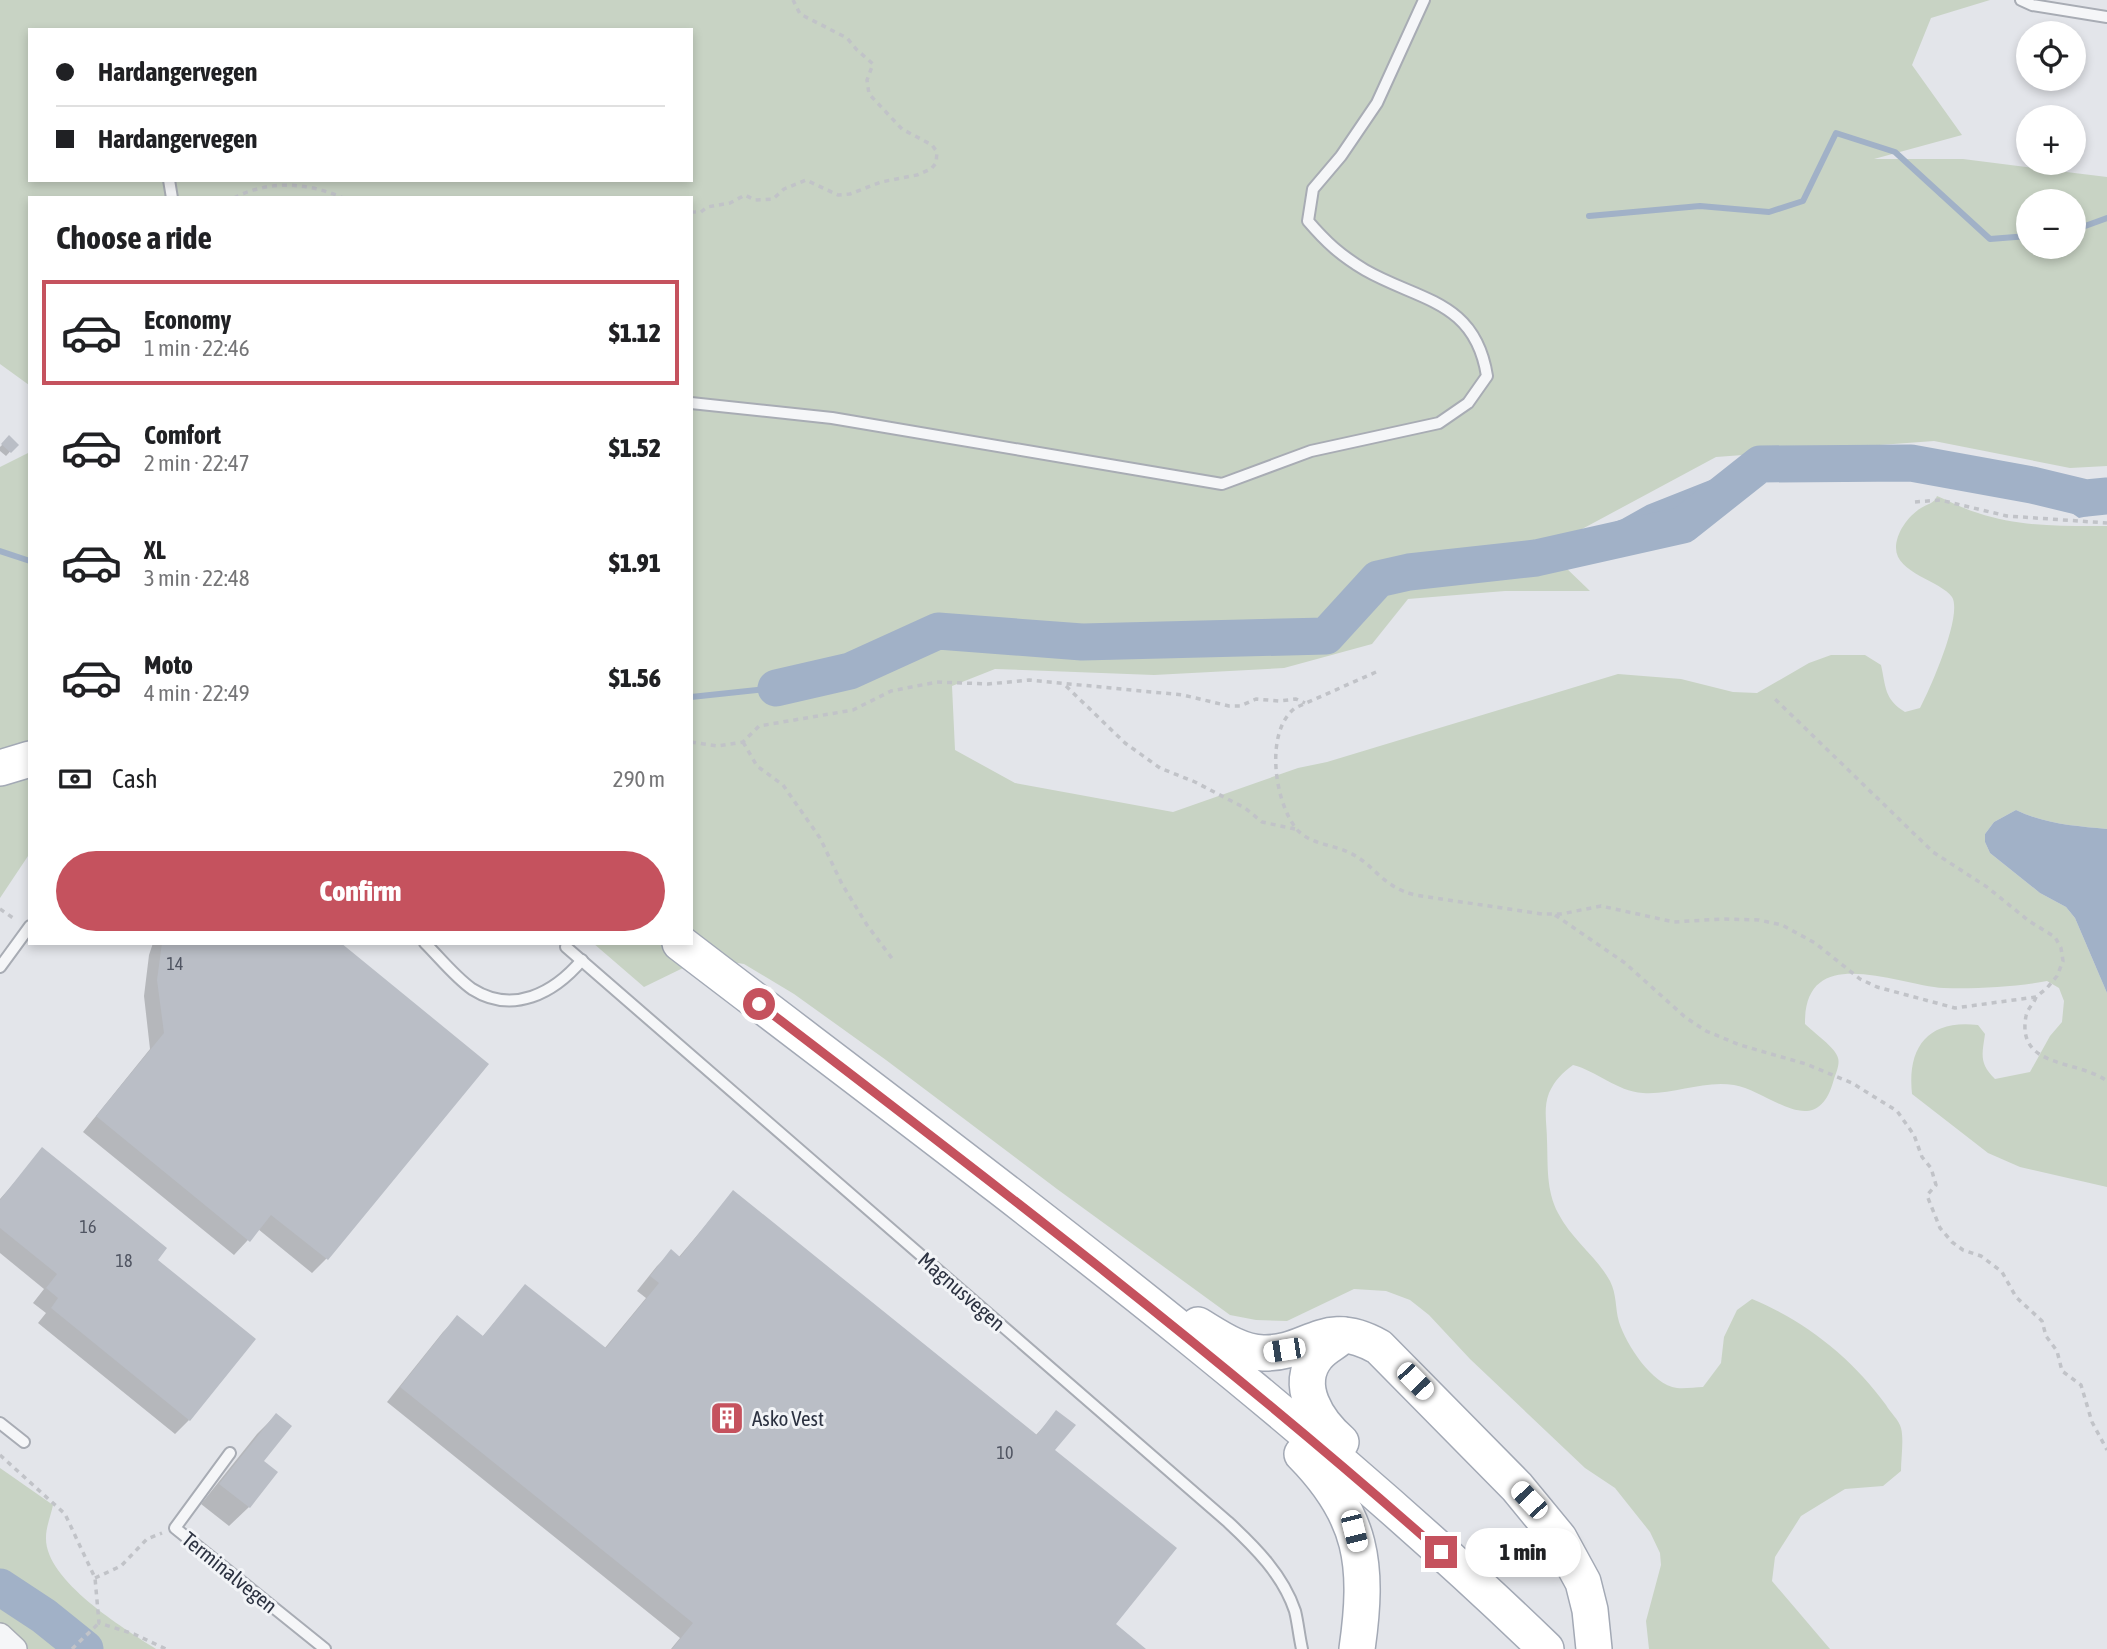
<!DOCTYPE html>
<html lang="en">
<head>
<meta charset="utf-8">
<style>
  :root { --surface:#fff; --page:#f6f6f6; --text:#202124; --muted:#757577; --line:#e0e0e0; --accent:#c5525e }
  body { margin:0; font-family:"Asap Condensed",sans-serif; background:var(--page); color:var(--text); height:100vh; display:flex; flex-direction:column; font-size:26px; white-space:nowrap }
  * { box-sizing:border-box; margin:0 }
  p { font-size:23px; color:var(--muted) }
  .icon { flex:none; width:38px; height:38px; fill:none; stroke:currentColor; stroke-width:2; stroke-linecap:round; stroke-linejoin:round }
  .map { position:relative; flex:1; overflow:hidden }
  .details { position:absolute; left:28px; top:196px; width:665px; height:749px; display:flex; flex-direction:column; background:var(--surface); border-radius:0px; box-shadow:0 4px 10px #0003 }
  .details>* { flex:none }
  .hud { position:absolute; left:28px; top:28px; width:665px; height:154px; border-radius:0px; box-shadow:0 4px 10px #0003; display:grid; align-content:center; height:154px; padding:0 28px; background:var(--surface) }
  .buttons { position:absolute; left:2016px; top:21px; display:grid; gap:14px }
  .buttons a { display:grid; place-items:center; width:70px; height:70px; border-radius:50%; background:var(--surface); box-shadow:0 4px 10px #0003; font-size:35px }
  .end { position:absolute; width:32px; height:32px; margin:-16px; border:9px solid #c5525e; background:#fff; box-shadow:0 0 0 4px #fff }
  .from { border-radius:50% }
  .bubble { position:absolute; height:49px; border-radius:24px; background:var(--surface); box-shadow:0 4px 10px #0003; font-size:23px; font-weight:800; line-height:49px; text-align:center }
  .car { position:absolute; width:21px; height:42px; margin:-21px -10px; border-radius:9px; box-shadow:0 0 5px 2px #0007; background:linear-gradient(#fff 24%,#345 0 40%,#fff 0 76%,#345 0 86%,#fff 0) }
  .hud b { display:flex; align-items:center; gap:24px; height:66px; font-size:26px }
  .hud b+b { border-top:2px solid var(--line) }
  .hud i { width:18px; height:18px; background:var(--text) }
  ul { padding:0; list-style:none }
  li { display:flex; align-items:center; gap:21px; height:105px; margin:0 14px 10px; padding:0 14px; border:4px solid transparent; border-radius:0px }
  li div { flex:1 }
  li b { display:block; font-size:26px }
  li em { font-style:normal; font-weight:800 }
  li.active { border-color:var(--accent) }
  li>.icon { width:63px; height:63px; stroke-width:1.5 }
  h2 { padding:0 28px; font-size:32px; line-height:84px }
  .pay { display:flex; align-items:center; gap:18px; height:77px; padding:0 28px; font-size:26px }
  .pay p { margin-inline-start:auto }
  .cta { display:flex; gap:14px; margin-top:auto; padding:14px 28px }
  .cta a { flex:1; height:80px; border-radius:42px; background:var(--accent); color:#fff; font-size:28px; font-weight:800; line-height:80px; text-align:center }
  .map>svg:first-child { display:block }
  .green { fill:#c8d3c4; fill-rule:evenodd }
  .water { fill:#a1b1c7 }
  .shadow { fill:#0003 }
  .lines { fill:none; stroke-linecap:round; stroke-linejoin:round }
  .stream { stroke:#a1b1c7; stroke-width:6 }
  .river { stroke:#a1b1c7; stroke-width:37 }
  .building { fill:#babec6 }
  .lane-casing { stroke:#a8acb4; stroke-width:14 }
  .street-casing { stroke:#a8acb4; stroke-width:26 }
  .primary-casing { stroke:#a3a9b5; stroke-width:38 }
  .path { stroke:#c1c3c8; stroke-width:3.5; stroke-dasharray:5 5; stroke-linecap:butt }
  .lane { stroke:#f5f6f8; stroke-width:10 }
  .street { stroke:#f5f6f8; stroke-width:23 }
  .primary { stroke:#fff; stroke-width:35 }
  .route { stroke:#c5525e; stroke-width:9 }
  .labels { text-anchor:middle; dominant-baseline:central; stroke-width:6; stroke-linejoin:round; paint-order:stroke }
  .number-label { font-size:18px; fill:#505562 }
  .street-label { font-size:21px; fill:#2c3241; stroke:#f2f4f7 }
  .poi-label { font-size:21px; fill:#2c3241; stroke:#f2f4f7; text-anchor:start }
</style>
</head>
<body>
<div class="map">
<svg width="2107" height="1649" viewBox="0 0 2107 1649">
  <rect width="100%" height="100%" fill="#e3e5ea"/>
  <!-- green -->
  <g class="green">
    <path d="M0,0H1990L1931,18L1912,65L1962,135L1874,159H1963L2107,177V466L2070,468L1934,441L1716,457L1543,550L1536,558L1563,565L1590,591H1505L1408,599L1372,644L1284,668L1154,675L995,669L952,686L955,750L1015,783L1173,812L1298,768L1327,762L1618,674L1681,679L1733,692L1757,693L1809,663L1831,655H1865L1881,665C1886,687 1884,699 1905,712L1920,708C1930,689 1963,615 1952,597C1941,581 1896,573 1896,548C1896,533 1908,516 1921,508C1927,504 1934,504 1937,496C1951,502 1964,509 1978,513C2019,527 2064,526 2107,526V829C2075,826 2045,824 2016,810L1994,822L1985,834V842L1990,853L2040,893L2066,907L2075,918L2107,993V1187L2020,1167L1988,1153L1912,1094C1907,1047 1928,1019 1978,1025L1985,1034C1982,1055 1979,1063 1995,1079L2030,1072L2050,1036L2062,1022L2064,1001L2059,988L2047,981C2017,987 1975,989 1944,988C1896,985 1804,941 1805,1024C1813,1032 1836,1048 1838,1058C1840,1064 1836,1073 1834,1079C1817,1144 1770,1091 1734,1085C1703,1080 1674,1095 1643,1093C1616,1091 1597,1071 1573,1065C1562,1073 1555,1080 1549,1093C1543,1108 1547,1125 1547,1140C1548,1166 1546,1190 1558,1213C1572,1240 1597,1257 1610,1281C1617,1295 1615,1308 1619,1322C1626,1344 1652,1385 1677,1388C1685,1389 1695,1387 1703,1387L1721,1363L1724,1337L1737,1310L1752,1299C1805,1321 1852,1358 1886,1405C1890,1412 1899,1420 1901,1428C1904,1440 1901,1458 1901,1471L1883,1486L1845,1489L1801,1516L1775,1557L1772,1581L1830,1649H1649L1646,1621L1661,1565L1660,1553L1650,1532L1615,1488L1585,1468L1470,1359L1429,1315L1410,1300L1386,1291L1354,1289L1287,1321L1256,1320L1230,1315L1057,1189L886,1060L794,994L744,964L713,959L683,968L644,987L593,943H691V198H30V853L0,898V467L28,453L29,385L0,364ZM30,30H691V180H30ZM2028,201H2074V247H2028Z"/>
    <path d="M0,1468L53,1505C51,1515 46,1527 46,1537C44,1580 123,1628 156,1649H4L0,1646Z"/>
  </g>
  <!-- water -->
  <g class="water">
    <polygon points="1760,464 1736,489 1714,505 1631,548 1592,561 1536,558 1542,552 1622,519 1647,505 1743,467"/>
    <polygon points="2107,484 2107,512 2079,518 2032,485"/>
    <path d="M2016,810C2045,824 2075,826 2107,829V993L2075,918L2066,907L2040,893L1990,853L1985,842V834L1994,822Z"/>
  </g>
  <!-- shadow -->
  <g class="shadow">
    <polygon points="9,438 16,445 6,456 0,451 0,447"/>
    <polygon points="153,943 339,943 486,1064 326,1259 312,1273 258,1229 234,1255 83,1132 150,1049 144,996 149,955"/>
    <polygon points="43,1150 155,1260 189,1420 175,1434 38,1323 46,1313 33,1303 44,1289 0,1253 0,1199"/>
    <polygon points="733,1193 1035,1436 1057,1412 1053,1451 1113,1625 1144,1649 671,1649 680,1638 387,1402 443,1332 457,1318 482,1337 526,1286 604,1349 646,1298 637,1291 657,1266 671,1252 678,1258"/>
    <polygon points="276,1415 261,1461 276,1473 249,1507 229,1526 201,1504 257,1434"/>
  </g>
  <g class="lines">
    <!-- stream -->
    <g class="stream">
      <polyline points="1589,216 1700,206 1769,212 1803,201 1836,133 1895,152 1990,239 2028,236"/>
      <polyline points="2074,230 2107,218"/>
      <polyline points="0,551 30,561"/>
      <polyline points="691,697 776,688"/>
    </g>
    <!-- river -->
    <g class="river">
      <polyline points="776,688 850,671 938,631 1082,642 1326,636 1378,579 1409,572 1536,558 1683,525 1760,464 1911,463 2032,485 2086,498 2107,496"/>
      <polyline points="0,1587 44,1616 85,1649"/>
    </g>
  </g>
  <!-- building -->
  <g class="building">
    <polygon points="9,435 19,445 11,453 1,444"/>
    <polygon points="162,943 341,943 489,1064 328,1260 271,1215 250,1242 96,1116 164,1033 157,980"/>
    <polygon points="42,1147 167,1248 158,1260 256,1339 190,1421 51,1308 58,1298 46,1288 57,1274 0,1228 0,1200"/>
    <polygon points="733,1190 1037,1435 1056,1410 1076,1425 1055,1450 1177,1548 1116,1624 1146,1649 672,1649 693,1623 400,1387 457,1315 483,1336 525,1284 606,1348 659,1283 650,1276 671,1249 680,1257"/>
    <polygon points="276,1413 292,1426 264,1461 278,1472 250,1508 219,1484"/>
  </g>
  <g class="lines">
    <!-- lane casing -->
    <g class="lane-casing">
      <g id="lane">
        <polyline points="2021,0 2032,5 2107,17"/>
        <polyline points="169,180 172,198"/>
        <path d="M691,403L832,418L1222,484L1311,451L1439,423L1468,403L1487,376C1475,300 1419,301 1365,270C1340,255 1326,242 1308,221L1313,189L1341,156L1377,103L1424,0"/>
        <path d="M425,943C440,958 455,977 472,989C513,1015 554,993 582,960"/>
        <path d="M566,947L1228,1522C1255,1547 1283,1575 1295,1611C1298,1623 1299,1636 1302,1649"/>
        <polyline points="0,967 30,926"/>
        <polyline points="0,1423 24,1442"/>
        <polyline points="230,1453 175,1528 325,1649"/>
      </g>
    </g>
    <!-- street casing -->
    <g class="street-casing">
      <polyline id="street" points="0,1635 15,1649"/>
    </g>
    <!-- primary casing -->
    <g class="primary-casing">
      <g id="primary">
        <polyline points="0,768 30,759"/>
        <path d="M680,943C975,1169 1278,1390 1546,1649"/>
        <path d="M1198,1325C1218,1337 1239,1352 1263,1353C1310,1354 1324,1316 1379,1347L1517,1487L1559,1538L1583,1582L1590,1610L1594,1649"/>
        <path d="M1341,1442C1318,1422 1293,1385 1317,1356C1324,1347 1335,1343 1343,1335"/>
        <path d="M1302,1454C1363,1516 1369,1565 1357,1649"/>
      </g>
    </g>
    <!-- path -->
    <g class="path">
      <path d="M234,198C268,180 308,182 343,198"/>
      <polyline points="691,212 701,212 707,207 730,203 745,195 755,200 773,199 784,189 806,180 838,195 850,194 881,182 917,175 931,169 936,163 937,152 932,145 902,129 869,94 867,80 873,64 857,50 847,38 800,14 793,0"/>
      <polyline points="1915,502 1940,500 2007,516 2107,523"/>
      <path d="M1376,672L1295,708C1265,731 1274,799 1295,827C1307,844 1331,844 1348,852C1375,864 1380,886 1415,895L1542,914H1561L1601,906L1674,922L1722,919L1759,920L1782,925L1815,943L1860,979L1877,987L1955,1008L2036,997L2047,988L2057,976L2063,961L2061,948L2055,937L2029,921L1987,887L1933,852L1775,699"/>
      <polyline points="1066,686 1125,743 1160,768 1195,782 1245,808 1262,822 1295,829"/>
      <polyline points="691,742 717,746 743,742 759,726 853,710 891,691 937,682 988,684 1029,680 1183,695 1229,706 1240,706 1256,699 1279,701 1296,699 1305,703"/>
      <polyline points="743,742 757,766 783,785 820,838 842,884 867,925 894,961"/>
      <polyline points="0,909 16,920"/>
      <polyline points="1555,915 1625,963 1685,1017 1706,1031 1740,1045 1806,1064 1852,1083 1897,1111 1914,1135 1922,1157 1931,1168 1936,1185 1928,1194 1928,1198 1940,1228 1952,1242 1963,1250 1981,1256 2002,1272 2016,1297 2042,1321 2046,1336 2057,1351 2062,1371 2081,1385 2092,1422 2107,1450"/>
      <path d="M2036,997C2034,1004 2027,1009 2026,1016C2016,1069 2077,1059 2107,1081"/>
      <polyline points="0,1455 65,1514 95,1578 99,1623 134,1634 166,1649"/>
      <polyline points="95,1578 121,1566 147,1539 162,1533"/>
      <polyline points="72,1649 99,1623"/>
    </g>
    <!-- lane -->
    <use href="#lane" class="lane"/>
    <!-- street -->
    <use href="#street" class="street"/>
    <!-- primary -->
    <use href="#primary" class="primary"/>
  </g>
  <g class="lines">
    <!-- route -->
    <path class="route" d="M759,1004C991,1181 1222,1358 1441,1552"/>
  </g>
  <!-- icons -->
  <defs>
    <g id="building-square" transform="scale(1.75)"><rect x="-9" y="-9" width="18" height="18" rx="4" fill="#c5525e" stroke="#f2f4f7"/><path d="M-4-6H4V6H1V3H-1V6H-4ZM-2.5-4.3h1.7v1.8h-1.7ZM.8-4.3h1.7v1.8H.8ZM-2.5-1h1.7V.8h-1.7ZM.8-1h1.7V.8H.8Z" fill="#fff"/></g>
  </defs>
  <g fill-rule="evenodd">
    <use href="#building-square" x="727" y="1418"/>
  </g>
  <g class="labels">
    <!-- number labels -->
    <g class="number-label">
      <text x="175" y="963">14</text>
      <text x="88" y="1226">16</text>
      <text x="124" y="1260">18</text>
      <text x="1005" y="1452">10</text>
    </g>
    <!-- street labels -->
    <g class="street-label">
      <text transform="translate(962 1291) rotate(41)">Magnusvegen</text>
      <text transform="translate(230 1572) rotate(39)">Terminalvegen</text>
    </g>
    <!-- poi labels -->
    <g class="poi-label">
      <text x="752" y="1418">Asko Vest</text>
    </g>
  </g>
</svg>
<div class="buttons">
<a><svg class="icon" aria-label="locate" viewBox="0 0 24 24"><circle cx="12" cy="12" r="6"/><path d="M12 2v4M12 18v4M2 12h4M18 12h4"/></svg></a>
<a>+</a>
<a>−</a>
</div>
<i class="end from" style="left:759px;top:1004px"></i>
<i class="end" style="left:1441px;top:1552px"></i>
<div class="bubble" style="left:1465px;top:1528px;width:116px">1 min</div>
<i class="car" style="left:1284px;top:1350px;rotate:261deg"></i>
<i class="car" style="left:1415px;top:1381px;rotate:136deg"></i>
<i class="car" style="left:1529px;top:1500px;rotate:317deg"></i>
<i class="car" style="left:1354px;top:1531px;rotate:166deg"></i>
<div class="hud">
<b><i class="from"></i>Hardangervegen</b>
<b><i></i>Hardangervegen</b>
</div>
<section class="details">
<h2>Choose a ride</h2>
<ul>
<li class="active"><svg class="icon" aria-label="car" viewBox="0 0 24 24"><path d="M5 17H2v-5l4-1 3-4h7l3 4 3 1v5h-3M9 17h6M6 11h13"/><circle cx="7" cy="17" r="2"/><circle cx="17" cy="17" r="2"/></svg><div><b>Economy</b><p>1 min · 22:46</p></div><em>$1.12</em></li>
<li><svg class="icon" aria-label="car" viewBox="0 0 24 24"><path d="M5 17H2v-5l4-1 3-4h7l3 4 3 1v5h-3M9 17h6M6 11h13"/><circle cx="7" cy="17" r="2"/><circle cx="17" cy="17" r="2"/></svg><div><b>Comfort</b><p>2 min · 22:47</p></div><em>$1.52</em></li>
<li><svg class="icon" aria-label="car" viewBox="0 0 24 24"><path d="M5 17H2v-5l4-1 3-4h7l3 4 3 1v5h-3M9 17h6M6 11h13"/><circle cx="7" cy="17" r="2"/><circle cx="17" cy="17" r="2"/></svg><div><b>XL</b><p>3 min · 22:48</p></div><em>$1.91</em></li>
<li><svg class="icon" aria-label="car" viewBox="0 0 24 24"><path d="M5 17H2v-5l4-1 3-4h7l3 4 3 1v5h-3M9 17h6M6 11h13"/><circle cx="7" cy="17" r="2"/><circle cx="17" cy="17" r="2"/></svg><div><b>Moto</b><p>4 min · 22:49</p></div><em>$1.56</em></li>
</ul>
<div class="pay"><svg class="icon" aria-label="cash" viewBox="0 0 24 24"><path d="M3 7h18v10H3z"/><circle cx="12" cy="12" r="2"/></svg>Cash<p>290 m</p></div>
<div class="cta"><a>Confirm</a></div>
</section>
</div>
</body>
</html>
